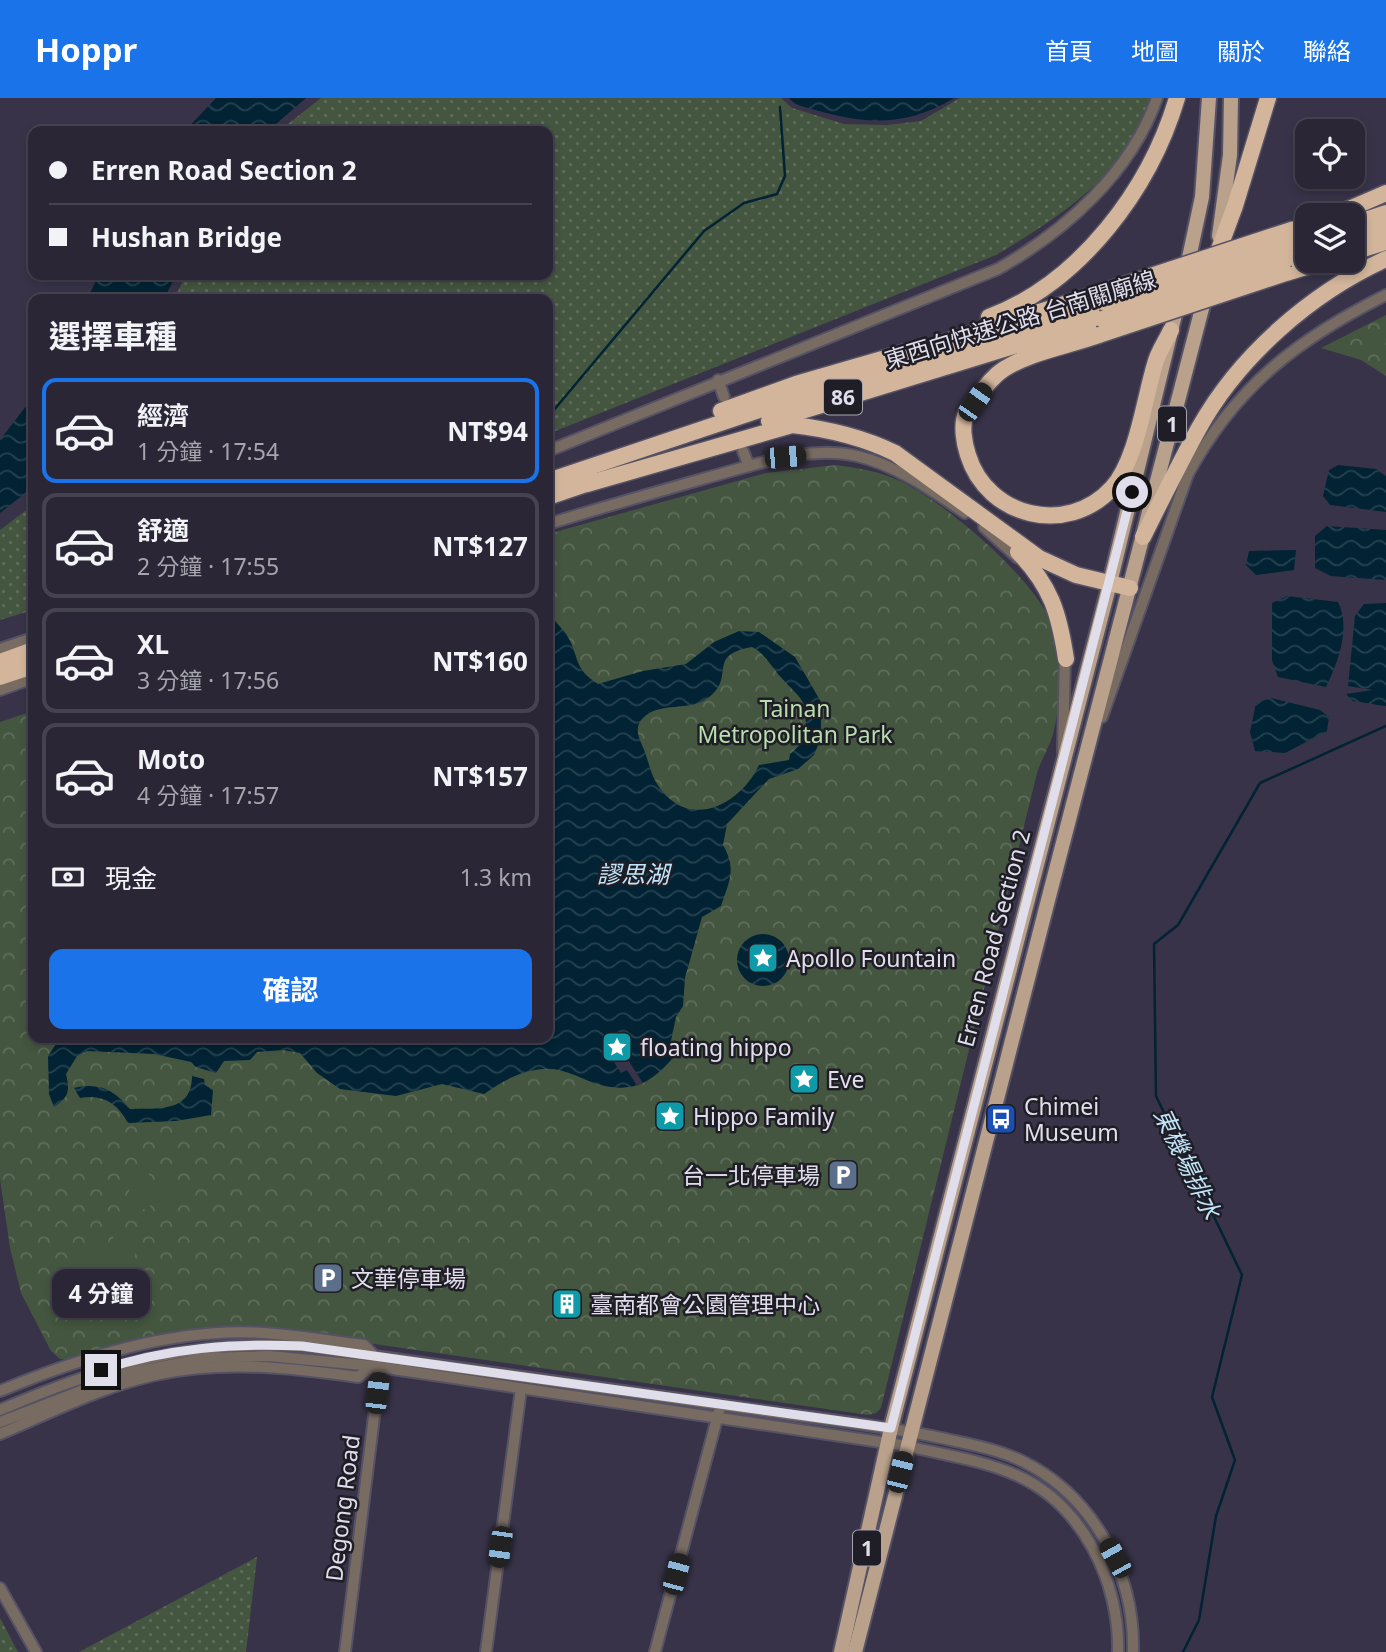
<!DOCTYPE html>
<html lang="zh-TW">
<head>
<meta charset="utf-8">
<style>
  :root { --surface:#2a2636; --page:#363242; --text:#f1f3f6; --muted:#a5a5ad; --line:#464351; --accent:#1a73e8 }
  body { margin:0; font-family:"Noto Sans","Noto Sans TC",sans-serif; background:var(--page); color:var(--text); height:100vh; display:flex; flex-direction:column; font-size:26px; white-space:nowrap }
  * { box-sizing:border-box; margin:0 }
  p { font-size:23px; color:var(--muted) }
  .icon { flex:none; width:38px; height:38px; fill:none; stroke:currentColor; stroke-width:2; stroke-linecap:round; stroke-linejoin:round }
  .map { position:relative; flex:1; overflow:hidden }
  .panel { position:absolute; left:28px; top:196px; width:525px; height:749px; display:flex; flex-direction:column; background:var(--surface); border-radius:14px; box-shadow:0 4px 10px #0003,0 0 0 2px var(--line) }
  .panel>* { flex:none }
  .banner { position:absolute; left:28px; top:28px; width:525px; height:154px; border-radius:14px; box-shadow:0 4px 10px #0003,0 0 0 2px var(--line); display:grid; align-content:center; height:154px; padding:0 21px; background:var(--surface) }
  .tools { position:absolute; left:1295px; top:21px; display:grid; gap:14px }
  .tools a { display:grid; place-items:center; width:70px; height:70px; border-radius:14px; background:var(--surface); box-shadow:0 4px 10px #0003,0 0 0 2px var(--line); font-size:35px }
  .end { position:absolute; width:32px; height:32px; margin:-16px; border:9px solid #e1deeb; background:#111; box-shadow:0 0 0 4px #111 }
  .from { border-radius:50% }
  .bubble { position:absolute; height:49px; border-radius:14px; background:var(--surface); box-shadow:0 4px 10px #0003,0 0 0 2px var(--line); font-size:23px; font-weight:700; line-height:49px; text-align:center }
  .car { position:absolute; width:21px; height:42px; margin:-21px -10px; border-radius:9px; box-shadow:0 0 5px 2px #0007; background:linear-gradient(#222 24%,#8ab4d8 0 40%,#222 0 76%,#8ab4d8 0 86%,#222 0) }
  .banner b { display:flex; align-items:center; gap:24px; height:66px; font-size:26px }
  .banner b+b { border-top:2px solid var(--line) }
  .banner i { width:18px; height:18px; background:var(--text) }
  ul { padding:0; list-style:none }
  li { display:flex; align-items:center; gap:21px; height:105px; margin:0 14px 10px; padding:0 7px; border:4px solid var(--line); border-radius:14px }
  li div { flex:1 }
  li b { display:block; font-size:26px }
  li em { font-style:normal; font-weight:700 }
  li.selected { border-color:var(--accent) }
  li>.icon { width:63px; height:63px; stroke-width:1.5 }
  h2 { padding:0 21px; font-size:32px; line-height:84px }
  .pay { display:flex; align-items:center; gap:18px; height:77px; padding:0 21px; font-size:26px }
  .pay p { margin-inline-start:auto }
  .action { display:flex; gap:14px; margin-top:auto; padding:14px 21px }
  .action a { flex:1; height:80px; border-radius:14px; background:var(--accent); color:#fff; font-size:28px; font-weight:700; line-height:80px; text-align:center }
  header { display:flex; align-items:center; gap:42px; box-sizing:border-box; height:98px; padding:0 35px; background:var(--accent); color:#fff }
  header strong { font-size:33px }
  nav { display:flex; gap:38px; margin-inline-start:auto; font-size:24px }
  .map>svg:first-child { display:block }
  .grass { fill:url(#grass-dots) }
  .forest { fill:url(#forest-crowns) }
  .pitch { fill:#44563f }
  .water { fill:url(#water-waves); fill-rule:evenodd }
  .pier { fill:#383348 }
  .lines { fill:none; stroke-linecap:round; stroke-linejoin:round }
  .stream { stroke:#012333; stroke-width:2.5 }
  .minor-casing { stroke:#565265; stroke-width:14 }
  .major-casing { stroke:#565265; stroke-width:18 }
  .highway-casing { stroke:#565265; stroke-width:19 }
  .minor { stroke:#786c62; stroke-width:10 }
  .major { stroke:#b9a18b; stroke-width:14 }
  .highway { stroke:#d2b59b; stroke-width:16 }
  .highway-bridge-casing { stroke:#565265; stroke-width:19; stroke-linecap:butt }
  .highway-bridge { stroke:#d2b59b; stroke-width:16 }
  .route { stroke:#e1deeb; stroke-width:9 }
  .labels { text-anchor:middle; dominant-baseline:central; stroke-width:5; stroke-linejoin:round; paint-order:stroke }
  .shield { fill:#1f1d26; stroke:#a7a4b0; stroke-width:2 }
  .shield-label { font-size:21px; font-weight:bold; fill:#e1deeb }
  .street-label { font-size:23px; fill:#e1deeb; stroke:#1f1d26 }
  .park-label { font-size:23px; fill:#b7deac; stroke:#1f1d26 }
  .poi-label { font-size:23px; fill:#e1deeb; stroke:#1f1d26; text-anchor:start }
  .water-label { font-size:24px; font-style:italic; fill:#c0e5f9; stroke:#1f1d26 }
</style>
</head>
<body>
<header>
<strong>Hoppr</strong>
<nav><a>首頁</a><a>地圖</a><a>關於</a><a>聯絡</a></nav>
</header>
<div class="map">
<svg width="1386" height="1554" viewBox="0 0 1386 1554">
  <defs>
    <pattern id="grass-dots" width="8" height="8" patternUnits="userSpaceOnUse" patternTransform="scale(1.75)"><rect width="8" height="8" fill="#44563f"/><path d="M2 2h.1M6 6h.1" fill="none" stroke="#5f6e5b" stroke-width="1.8" stroke-linecap="round"/></pattern>
    <pattern id="forest-crowns" width="20" height="18" patternUnits="userSpaceOnUse" patternTransform="scale(1.75)"><rect width="20" height="18" fill="#44563f"/><path d="M2 6a3 3 0 1 1 6 0M12 15a3 3 0 1 1 6 0" fill="none" stroke="#5f6e5b"/></pattern>
    <pattern id="water-waves" width="16" height="10" patternUnits="userSpaceOnUse" patternTransform="scale(1.75)"><rect width="16" height="10" fill="#012333"/><path d="M0 5q4-4 8 0t8 0" fill="none" stroke="#264251"/></pattern>
  </defs>
  <rect width="100%" height="100%" fill="#383348"/>
  <!-- grass -->
  <g class="grass">
    <path d="M321,0H781L792,10L844,26L887,27L921,23L960,0H1152C1128,75 1060,119 996,157L548,336V201H174L186,177H548V33H279Z"/>
    <polygon points="33,407 33,512 0,522 0,432"/>
    <polygon points="257,1459 246,1554 79,1554"/>
    <polygon points="0,1520 18,1554 0,1554"/>
  </g>
  <!-- forest -->
  <g class="forest">
    <polygon points="1386,217 1386,278 1361,262 1321,250"/>
    <path d="M836,367C857,370 878,373 898,382C943,402 1043,486 1055,535C1062,567 1061,605 1053,636C1049,650 1041,662 1037,675L881,1310L876,1315L868,1317L270,1231L195,1232L74,1263L60,1261L51,1253L21,1195L10,1150L0,1081V624L33,613V940H548V436L766,375Z"/>
  </g>
  <!-- pitch -->
  <g class="pitch">
    <polygon points="149,1072 150,1111 130,1112 129,1073"/>
    <polygon points="155,1072 176,1072 177,1111 156,1111"/>
    <polygon points="108,1131 109,1170 88,1171 87,1132"/>
    <polygon points="113,1131 134,1131 135,1170 114,1170"/>
  </g>
  <!-- water -->
  <g class="water">
    <polygon points="216,0 306,0 268,33 185,33"/>
    <path d="M789,0H954C898,34 853,24 795,6Z"/>
    <polygon points="99,177 176,177 164,201 87,201"/>
    <polygon points="33,299 33,389 0,415 0,342"/>
    <polygon points="1338,367 1376,371 1386,378 1386,414 1330,407 1323,398 1329,372"/>
    <polygon points="1327,428 1386,432 1386,482 1331,478 1315,470 1315,438"/>
    <polygon points="1296,452 1294,472 1256,477 1246,467 1249,453"/>
    <path d="M1287,498L1338,504C1351,530 1338,564 1326,589L1278,579L1272,562V505Z"/>
    <polygon points="1386,505 1386,608 1385,608 1353,603 1346,596 1373,592 1348,588 1355,518 1364,506"/>
    <path d="M548,514C553,521 560,528 566,536C580,557 572,570 598,586L643,573L686,566L714,544L739,533L759,534L795,559L821,604V640L814,657L798,671L769,681L727,726L723,747C737,772 729,783 721,808L702,819L685,880L683,908L676,919L670,948L676,956C655,982 635,996 601,987C581,982 565,969 543,971C520,973 502,983 484,996L442,986L396,998L340,991L317,975L300,955L283,952L257,954L250,962L224,963L216,975L196,969L191,964L154,956L87,953L77,958L66,976C70,993 69,999 54,1009L49,996L48,958L60,940H400L450,947L471,940H548V791L551,779L548,762ZM752,549C765,556 769,565 778,576C804,606 808,597 805,642L790,656L789,662L759,667C742,704 694,732 662,693C652,681 650,669 645,654C641,643 632,631 643,620C659,603 690,614 708,600C737,579 705,557 752,549Z"/>
    <polygon points="1271,600 1320,612 1329,619 1327,633 1285,655 1255,653 1250,634 1256,605"/>
    <circle cx="763" cy="862" r="26"/>
    <path d="M192,978L204,981L205,987L213,992L211,1017L176,1023L128,1025C117,1005 103,996 80,1000L74,990C100,984 114,992 130,1011C158,1010 192,1015 192,978Z"/>
  </g>
  <!-- pier -->
  <polygon class="pier" points="621,951 643,985 637,988 627,972 621,975 610,958"/>
  <g class="lines">
    <!-- stream -->
    <g class="stream">
      <polyline points="548,319 704,133 744,105 777,96 785,78 780,9"/>
      <polyline points="1183,1554 1199,1522 1216,1418 1235,1362 1212,1299 1242,1177 1156,998 1154,846 1178,827 1260,685 1386,628"/>
    </g>
    <!-- minor casing -->
    <g class="minor-casing">
      <g id="minor">
        <polyline points="718,282 724,299"/>
        <path d="M548,353L998,171C1065,133 1131,75 1157,0"/>
        <polyline points="743,353 749,368"/>
        <path d="M548,426C600,410 653,395 706,380C755,367 806,347 857,358C896,367 933,393 965,415"/>
        <polyline points="984,429 1018,460"/>
        <polyline points="0,551 33,540"/>
        <polyline points="0,592 33,580"/>
        <path d="M1102,619L1188,376C1236,288 1298,241 1386,197"/>
        <polyline points="1063,654 1065,555"/>
        <path d="M0,1293C80,1260 175,1229 263,1235C297,1237 330,1243 364,1247L375,1259"/>
        <path d="M0,1312C106,1267 186,1242 302,1248C454,1270 606,1292 758,1312C820,1321 881,1327 941,1340C969,1346 997,1351 1022,1363C1094,1398 1135,1477 1133,1554"/>
        <path d="M0,1324L125,1276L206,1260L269,1258L373,1268L907,1348C944,1357 982,1362 1016,1377C1083,1406 1120,1485 1118,1554"/>
        <path d="M0,1336C52,1314 105,1287 160,1276C226,1262 292,1270 358,1279L373,1268"/>
        <polyline points="0,1490 36,1554"/>
        <polyline points="345,1554 380,1270"/>
        <polyline points="486,1554 521,1291"/>
        <polyline points="655,1554 719,1313"/>
      </g>
    </g>
    <!-- major casing -->
    <g class="major-casing">
      <g id="major">
        <polyline points="1219,138 1230,57 1231,0"/>
        <polyline points="1186,174 1202,99 1209,0"/>
        <polyline points="841,1554 891,1330 1110,485 1178,204"/>
        <path d="M855,1554C970,1100 1088,648 1206,195"/>
      </g>
    </g>
    <!-- highway casing -->
    <g class="highway-casing">
      <g id="highway">
        <polyline points="1335,117 1386,95"/>
        <polyline points="1353,126 1386,115"/>
        <polyline points="1353,140 1386,129"/>
        <polyline points="1291,145 1307,140"/>
        <polyline points="1353,154 1386,144"/>
        <polyline points="1289,160 1307,154"/>
        <polyline points="1215,162 1235,108 1268,0"/>
        <polyline points="1286,175 1325,163"/>
        <path d="M989,219C1080,185 1150,91 1177,0"/>
        <path d="M1099,237C1068,248 1031,254 1004,271C993,278 986,288 979,298C975,304 969,310 966,315C961,327 964,345 968,357C987,419 1067,439 1112,390C1137,362 1144,302 1155,266C1158,254 1166,243 1171,232"/>
        <polyline points="942,245 1108,192"/>
        <polyline points="721,313 796,286 917,251"/>
        <polyline points="769,323 1102,221"/>
        <polyline points="548,383 801,298 1105,205"/>
        <path d="M587,386L792,327C829,331 862,339 895,355L1039,460L1076,477L1130,490"/>
        <polyline points="548,399 595,383"/>
        <path d="M1143,439C1161,403 1179,366 1199,330C1239,258 1311,195 1386,161"/>
        <path d="M1018,454C1051,488 1059,515 1066,561"/>
        <polyline points="0,564 33,552"/>
        <polyline points="0,579 33,568"/>
      </g>
    </g>
    <!-- minor -->
    <use href="#minor" class="minor"/>
    <!-- major -->
    <use href="#major" class="major"/>
    <!-- highway -->
    <use href="#highway" class="highway"/>
    <!-- highway-bridge casing -->
    <g class="highway-bridge-casing">
      <g id="highway-bridge">
        <polyline points="1108,192 1294,131"/>
        <polyline points="1105,205 1291,145"/>
        <polyline points="1102,221 1289,160"/>
        <polyline points="1099,237 1286,175"/>
      </g>
    </g>
    <!-- highway-bridge -->
    <use href="#highway-bridge" class="highway-bridge"/>
  </g>
  <g class="lines">
    <!-- route -->
    <path class="route" d="M101,1272C167,1250 233,1245 302,1248L891,1330L1132,394"/>
  </g>
  <!-- icons -->
  <defs>
    <g id="sight-square" transform="scale(1.575)"><rect x="-9" y="-9" width="18" height="18" rx="4" fill="#0f9aa8" stroke="#1f1d26"/><path d="M0-6L1.8-2.2L6-1.7L2.9 1.2L3.7 5.4L0 3.3L-3.7 5.4L-2.9 1.2L-6-1.7L-1.8-2.2Z" fill="#fff"/></g>
    <g id="bus-square" transform="scale(1.575)"><rect x="-9" y="-9" width="18" height="18" rx="4" fill="#1a4fb4" stroke="#1f1d26"/><path d="M-5-6H5V4H4V6H2V4H-2V6H-4V4H-5ZM-3.5-4V0h7V-4ZM-3.5 1.2v1.5H-2V1.2ZM2 1.2v1.5H3.5V1.2Z" fill="#fff"/></g>
    <g id="parking-square" transform="scale(1.575)"><rect x="-9" y="-9" width="18" height="18" rx="4" fill="#5c6f8a" stroke="#1f1d26"/><path d="M-3.5-5.5H1a3.5 3.5 0 0 1 0 7H-1V5.5H-3.5ZM-1-3.4V-.6H.8a1.4 1.4 0 0 0 0-2.8Z" fill="#fff"/></g>
    <g id="building-square" transform="scale(1.575)"><rect x="-9" y="-9" width="18" height="18" rx="4" fill="#0f9aa8" stroke="#1f1d26"/><path d="M-4-6H4V6H1V3H-1V6H-4ZM-2.5-4.3h1.7v1.8h-1.7ZM.8-4.3h1.7v1.8H.8ZM-2.5-1h1.7V.8h-1.7ZM.8-1h1.7V.8H.8Z" fill="#fff"/></g>
  </defs>
  <g fill-rule="evenodd">
    <use href="#sight-square" x="763" y="860"/>
    <use href="#sight-square" x="617" y="949"/>
    <use href="#sight-square" x="804" y="981"/>
    <use href="#sight-square" x="670" y="1018"/>
    <use href="#bus-square" x="1001" y="1021"/>
    <use href="#parking-square" x="843" y="1077"/>
    <use href="#parking-square" x="328" y="1180"/>
    <use href="#building-square" x="567" y="1206"/>
  </g>
  <g class="labels">
    <!-- shield labels -->
    <g class="shield">
      <rect x="824" y="281.5" width="38" height="35" rx="5"/>
      <rect x="1158" y="308.5" width="28" height="35" rx="5"/>
      <rect x="853" y="1432.5" width="28" height="35" rx="5"/>
    </g>
    <g class="shield-label">
      <text x="843" y="299">86</text>
      <text x="1172" y="326">1</text>
      <text x="867" y="1450">1</text>
    </g>
    <!-- street labels -->
    <g class="street-label">
      <text transform="translate(1020 221) rotate(-17)">東西向快速公路 台南關廟線</text>
      <text transform="translate(993 840) rotate(-75)">Erren Road Section 2</text>
      <text transform="translate(342 1410) rotate(-83)">Degong Road</text>
    </g>
    <!-- park labels -->
    <g class="park-label">
      <text x="795" y="610">Tainan<tspan x="795" dy="26">Metropolitan Park</tspan></text>
    </g>
    <!-- poi labels -->
    <g class="poi-label">
      <text x="786" y="860">Apollo Fountain</text>
      <text x="640" y="949">floating hippo</text>
      <text x="827" y="981">Eve</text>
      <text x="1024" y="1008">Chimei<tspan x="1024" dy="26">Museum</tspan></text>
      <text x="693" y="1018">Hippo Family</text>
      <text x="820" y="1077" text-anchor="end">台一北停車場</text>
      <text x="351" y="1180">文華停車場</text>
      <text x="590" y="1206">臺南都會公園管理中心</text>
    </g>
    <!-- water labels -->
    <g class="water-label">
      <text x="633" y="775">謬思湖</text>
      <text transform="translate(1188 1065) rotate(64)">東機場排水</text>
    </g>
  </g>
</svg>
<div class="tools">
<a><svg class="icon" aria-label="locate" viewBox="0 0 24 24"><circle cx="12" cy="12" r="6"/><path d="M12 2v4M12 18v4M2 12h4M18 12h4"/></svg></a>
<a><svg class="icon" aria-label="layers" viewBox="0 0 24 24"><path d="M12 4l9 5-9 5-9-5zM3 14l9 5 9-5"/></svg></a>
</div>
<i class="end from" style="left:1132px;top:394px"></i>
<i class="end" style="left:101px;top:1272px"></i>
<div class="bubble" style="left:52px;top:1171px;width:98px">4 分鐘</div>
<i class="car" style="left:975px;top:304px;rotate:35deg"></i>
<i class="car" style="left:785px;top:359px;rotate:85deg"></i>
<i class="car" style="left:377px;top:1295px;rotate:7deg"></i>
<i class="car" style="left:900px;top:1374px;rotate:14deg"></i>
<i class="car" style="left:500px;top:1449px;rotate:188deg"></i>
<i class="car" style="left:1115px;top:1460px;rotate:331deg"></i>
<i class="car" style="left:676px;top:1476px;rotate:15deg"></i>
<div class="banner">
<b><i class="from"></i>Erren Road Section 2</b>
<b><i></i>Hushan Bridge</b>
</div>
<section class="panel">
<h2>選擇車種</h2>
<ul>
<li class="selected"><svg class="icon" aria-label="car" viewBox="0 0 24 24"><path d="M5 17H2v-5l4-1 3-4h7l3 4 3 1v5h-3M9 17h6M6 11h13"/><circle cx="7" cy="17" r="2"/><circle cx="17" cy="17" r="2"/></svg><div><b>經濟</b><p>1 分鐘 · 17:54</p></div><em>NT$94</em></li>
<li><svg class="icon" aria-label="car" viewBox="0 0 24 24"><path d="M5 17H2v-5l4-1 3-4h7l3 4 3 1v5h-3M9 17h6M6 11h13"/><circle cx="7" cy="17" r="2"/><circle cx="17" cy="17" r="2"/></svg><div><b>舒適</b><p>2 分鐘 · 17:55</p></div><em>NT$127</em></li>
<li><svg class="icon" aria-label="car" viewBox="0 0 24 24"><path d="M5 17H2v-5l4-1 3-4h7l3 4 3 1v5h-3M9 17h6M6 11h13"/><circle cx="7" cy="17" r="2"/><circle cx="17" cy="17" r="2"/></svg><div><b>XL</b><p>3 分鐘 · 17:56</p></div><em>NT$160</em></li>
<li><svg class="icon" aria-label="car" viewBox="0 0 24 24"><path d="M5 17H2v-5l4-1 3-4h7l3 4 3 1v5h-3M9 17h6M6 11h13"/><circle cx="7" cy="17" r="2"/><circle cx="17" cy="17" r="2"/></svg><div><b>Moto</b><p>4 分鐘 · 17:57</p></div><em>NT$157</em></li>
</ul>
<div class="pay"><svg class="icon" aria-label="cash" viewBox="0 0 24 24"><path d="M3 7h18v10H3z"/><circle cx="12" cy="12" r="2"/></svg>現金<p>1.3 km</p></div>
<div class="action"><a>確認</a></div>
</section>
</div>
</body>
</html>
